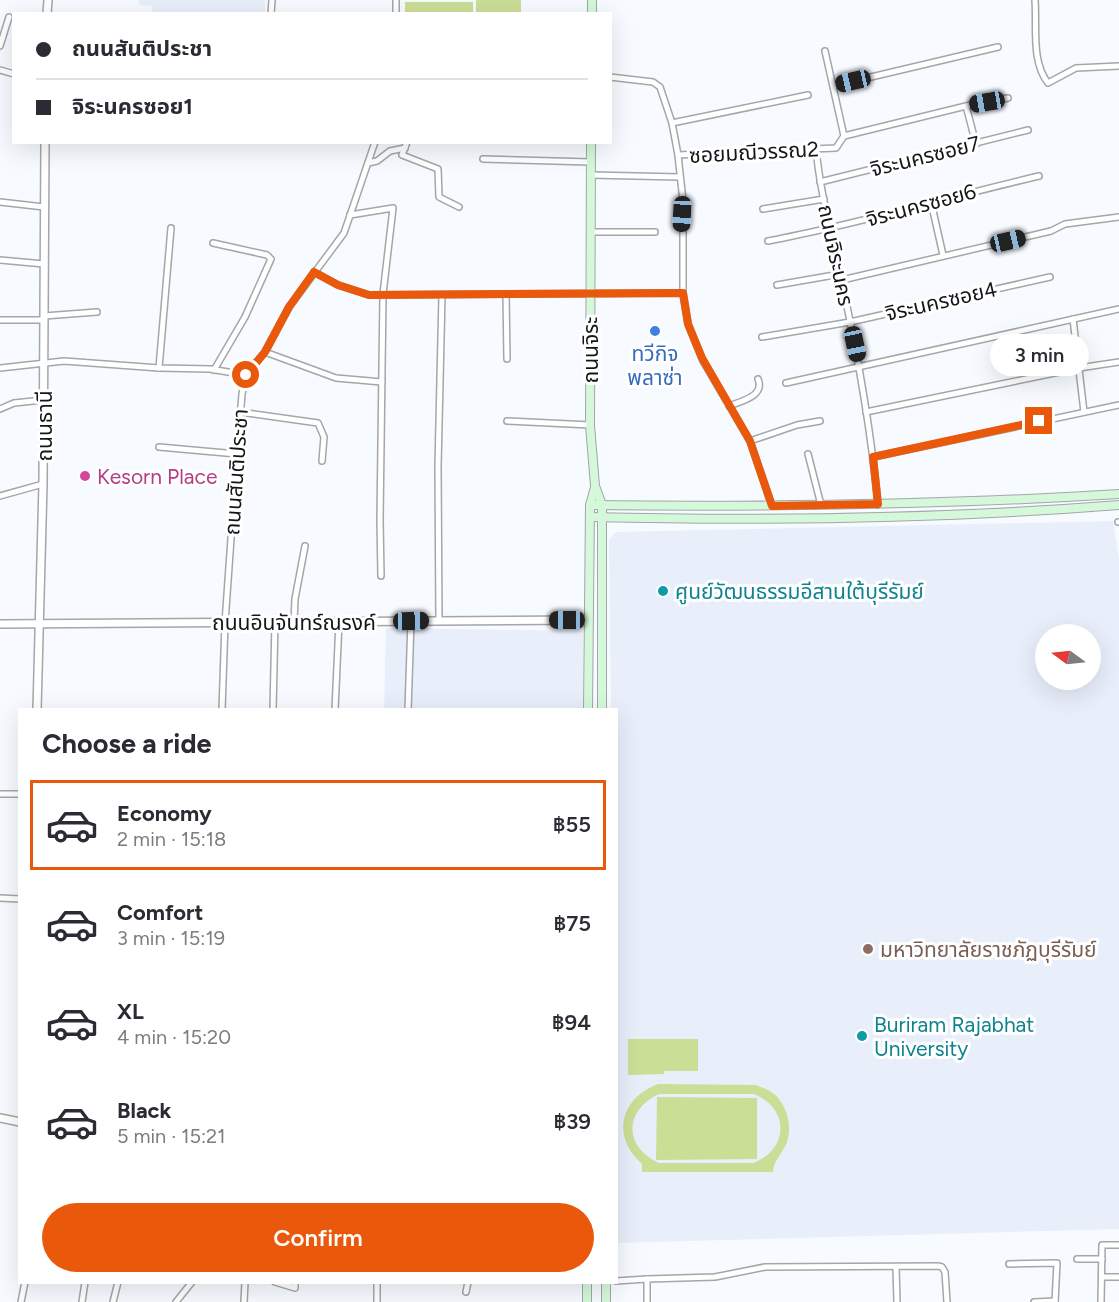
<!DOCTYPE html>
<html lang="en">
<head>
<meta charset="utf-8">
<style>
  :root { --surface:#fff; --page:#f2f2f3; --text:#2b2b33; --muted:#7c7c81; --line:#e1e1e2; --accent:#ea580c }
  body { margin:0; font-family:Figtree,"Noto Sans Thai",sans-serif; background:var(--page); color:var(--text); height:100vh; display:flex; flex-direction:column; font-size:22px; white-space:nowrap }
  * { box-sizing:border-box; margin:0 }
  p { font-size:20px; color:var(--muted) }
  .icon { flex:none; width:33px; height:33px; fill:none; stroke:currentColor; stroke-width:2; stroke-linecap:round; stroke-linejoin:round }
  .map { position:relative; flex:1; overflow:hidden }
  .drawer { position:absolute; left:18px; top:708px; width:600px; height:576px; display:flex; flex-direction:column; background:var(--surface); border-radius:0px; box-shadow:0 6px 24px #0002 }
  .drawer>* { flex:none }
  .top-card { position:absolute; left:12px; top:12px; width:600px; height:132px; border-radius:0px; box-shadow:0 6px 24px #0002; display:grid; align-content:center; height:132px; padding:0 24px; background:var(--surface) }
  .needle { width:39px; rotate:285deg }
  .tools { position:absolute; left:1035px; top:624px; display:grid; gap:12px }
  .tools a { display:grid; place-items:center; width:66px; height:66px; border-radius:50%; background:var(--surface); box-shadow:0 6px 24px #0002; font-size:30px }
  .end { position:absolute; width:27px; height:27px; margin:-14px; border:8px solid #ea580c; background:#fff; box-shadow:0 0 0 3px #fff }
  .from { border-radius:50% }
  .bubble { position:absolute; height:42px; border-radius:21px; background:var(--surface); box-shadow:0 6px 24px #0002; font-size:20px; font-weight:600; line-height:42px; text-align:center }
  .car { position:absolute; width:18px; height:36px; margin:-18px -9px; border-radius:8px; box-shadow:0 0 4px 2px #0007; background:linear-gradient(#222 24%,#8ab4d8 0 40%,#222 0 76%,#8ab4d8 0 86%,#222 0) }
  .top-card b { display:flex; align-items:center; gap:21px; height:57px; font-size:22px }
  .top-card b+b { border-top:2px solid var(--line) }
  .top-card i { width:15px; height:15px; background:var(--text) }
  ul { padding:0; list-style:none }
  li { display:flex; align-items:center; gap:18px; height:90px; margin:0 12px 9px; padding:0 12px; border:3px solid transparent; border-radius:0px }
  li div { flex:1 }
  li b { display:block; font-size:22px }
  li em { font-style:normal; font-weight:600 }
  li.on { border-color:var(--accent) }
  li>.icon { width:54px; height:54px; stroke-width:1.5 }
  h2 { padding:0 24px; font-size:27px; line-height:72px }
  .cta { display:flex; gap:12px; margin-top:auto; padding:12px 24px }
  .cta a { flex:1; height:69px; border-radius:36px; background:var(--accent); color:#fff; font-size:24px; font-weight:600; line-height:69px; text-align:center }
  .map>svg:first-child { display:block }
  .built { fill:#e8effb; fill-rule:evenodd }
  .green { fill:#cbde96; fill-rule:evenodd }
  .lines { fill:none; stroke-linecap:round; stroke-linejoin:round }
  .minor-casing { stroke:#a3a6aa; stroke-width:8 }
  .tertiary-casing { stroke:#a3a6aa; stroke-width:10 }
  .secondary-casing { stroke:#a3a6aa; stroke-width:10 }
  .minor { stroke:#fff; stroke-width:5 }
  .tertiary { stroke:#fff; stroke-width:7 }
  .secondary { stroke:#d5f8da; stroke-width:8 }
  .route { stroke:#ea580c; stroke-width:8 }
  .shop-dot { fill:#3f7fe0; stroke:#fff; stroke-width:2 }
  .hotel-dot { fill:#d1479c; stroke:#fff; stroke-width:2 }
  .culture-dot { fill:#0f9aa8; stroke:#fff; stroke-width:2 }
  .education-dot { fill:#8d6e63; stroke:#fff; stroke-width:2 }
  .labels { text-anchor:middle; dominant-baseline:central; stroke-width:6; stroke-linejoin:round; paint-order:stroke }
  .street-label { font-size:21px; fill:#141516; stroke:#fff }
  .shop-label { font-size:21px; fill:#366cbe; stroke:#fff }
  .hotel-label { font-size:21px; fill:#b23c85; stroke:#fff; text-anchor:start }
  .culture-label { font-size:21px; fill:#0d838f; stroke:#fff; text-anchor:start }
  .education-label { font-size:21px; fill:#785e54; stroke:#fff; text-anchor:start }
</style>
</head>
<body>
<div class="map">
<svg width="1119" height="1302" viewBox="0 0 1119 1302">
  <rect width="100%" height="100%" fill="#f7faff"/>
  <!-- built -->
  <g class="built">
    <polygon points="139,0 265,0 265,13 152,13 152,6 139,5"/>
    <path d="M1113,521L1119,560V1229L617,1243L616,710L611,709L609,540L616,532ZM1046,634H1090V680H1046Z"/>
    <polygon points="386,628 583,631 583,709 384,710"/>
  </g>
  <!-- green -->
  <g class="green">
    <rect x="476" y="0" width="45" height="13"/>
    <rect x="405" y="2" width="68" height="11"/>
    <polygon points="628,1039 698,1039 698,1071 664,1071 664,1074 628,1075"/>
    <path d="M658,1084L756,1085C760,1087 766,1089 770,1091C786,1101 793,1125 787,1142C782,1155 774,1159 773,1172H642V1164C611,1137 620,1098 658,1084ZM659,1094H754C790,1108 789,1150 753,1163H659C623,1147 624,1110 659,1094Z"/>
    <polygon points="657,1097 757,1098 757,1159 656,1160"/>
  </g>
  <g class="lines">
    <!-- minor casing -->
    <g class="minor-casing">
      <g id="minor">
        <polyline points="396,0 396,14"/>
        <path d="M1035,0C1037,26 1031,62 1048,83L1076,68L1119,66"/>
        <polyline points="271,14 272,0"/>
        <polyline points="0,46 9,17"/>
        <polyline points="0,70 14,74"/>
        <polyline points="610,77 653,82 660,87 672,123 678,155 683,201 683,293 688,324 703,361 750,441 772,506"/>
        <polyline points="833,86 998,47"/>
        <polyline points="966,106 976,144"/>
        <polyline points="672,123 808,95"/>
        <polyline points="844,136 966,106 1008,98"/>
        <polyline points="407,142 402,155 438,169 439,197 459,207"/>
        <path d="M816,148C820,194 833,239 842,283C858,356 871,430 878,505"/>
        <polyline points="678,155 836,148 844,136 825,51"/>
        <polyline points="483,159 591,162"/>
        <polyline points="368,163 377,161 390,151 405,148"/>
        <polyline points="591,175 679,177"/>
        <polyline points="820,182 1028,130"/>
        <polyline points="0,202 44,207"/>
        <polyline points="931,202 943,255"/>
        <polyline points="763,209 824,199"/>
        <polyline points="350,215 393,208 383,294 380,520 381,576"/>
        <polyline points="591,232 655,232"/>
        <path d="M768,241C859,224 949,197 1039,176"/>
        <polyline points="213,243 267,255 271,259 245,317 214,370"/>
        <polyline points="0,260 44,264"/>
        <polyline points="314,272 338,285 369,295 683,293"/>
        <polyline points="842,280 1051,231 1065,224 1119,217"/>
        <polyline points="777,285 840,274"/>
        <polyline points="506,294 507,359"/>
        <polyline points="44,316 97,312"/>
        <polyline points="1073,319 1084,412"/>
        <polyline points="0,320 44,320"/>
        <polyline points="762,337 850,322 1050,277"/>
        <polyline points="265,352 336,378 382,382"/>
        <polyline points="0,368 64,361 159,368 210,369 246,375"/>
        <polyline points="159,368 171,228"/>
        <polyline points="786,383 1119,309"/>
        <path d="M729,406C742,401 765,396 758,379"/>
        <polyline points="0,409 14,403 43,400"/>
        <polyline points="240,412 318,423 324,437 322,461"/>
        <polyline points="866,412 1079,368 1119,362"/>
        <polyline points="507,421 590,425"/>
        <polyline points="750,441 797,425 820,421"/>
        <polyline points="159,447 237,454"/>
        <polyline points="808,454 821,505"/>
        <polyline points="873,457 1119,405"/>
        <polyline points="0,496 43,484"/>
        <polyline points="1118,522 1119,522"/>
        <polyline points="439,621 438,466 442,295"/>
        <polyline points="294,622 295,599 305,546"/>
        <polyline points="222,710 225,623 237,454 242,394 246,375 265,352 289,307 344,233 375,142"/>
        <polyline points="273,710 275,622"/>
        <polyline points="335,710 339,622"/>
        <polyline points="408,710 411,621"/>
        <polyline points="0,794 20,794"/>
        <polyline points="0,898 20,899"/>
        <polyline points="1077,1259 1102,1259"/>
        <polyline points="1009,1264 1057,1263 1055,1302"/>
        <polyline points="896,1267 897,1302"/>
        <polyline points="1102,1277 1119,1277"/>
        <polyline points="616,1281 647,1279"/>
        <polyline points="275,1282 295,1288 295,1282"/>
        <polyline points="466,1292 468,1282"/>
        <polyline points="21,1302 25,1282"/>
        <polyline points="82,1302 85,1282"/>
        <polyline points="113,1302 118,1282"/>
        <polyline points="176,1302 192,1282"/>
        <polyline points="244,1302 245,1282"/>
        <polyline points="377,1302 377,1282"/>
        <polyline points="647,1302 647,1279 715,1277 765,1267 938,1266 942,1267 945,1272 947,1302"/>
        <polyline points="1034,1302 1055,1301"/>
        <polyline points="1101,1302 1102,1245 1119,1245"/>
      </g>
    </g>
    <!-- tertiary casing -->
    <g class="tertiary-casing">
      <g id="tertiary">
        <polyline points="47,14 48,0"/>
        <polyline points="0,624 588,620"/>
        <polyline points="37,710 43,484 45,142"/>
        <polyline points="0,1118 20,1122"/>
      </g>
    </g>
    <!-- secondary casing -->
    <g class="secondary-casing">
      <g id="secondary">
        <polyline points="592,14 592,0"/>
        <polyline points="591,142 590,425 595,486 602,505 602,710"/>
        <path d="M590,505C767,507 943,505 1119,494"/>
        <path d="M590,517C766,521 943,519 1119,505"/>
        <polyline points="588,710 590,505 595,487"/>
        <polyline points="587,1282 587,1302"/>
        <polyline points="606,1282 606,1302"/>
      </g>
    </g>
    <!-- minor -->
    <use href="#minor" class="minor"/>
    <!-- tertiary -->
    <use href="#tertiary" class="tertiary"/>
    <!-- secondary -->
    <use href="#secondary" class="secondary"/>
  </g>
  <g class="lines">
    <!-- route -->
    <polyline class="route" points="246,375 265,352 289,307 314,272 338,285 369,295 683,293 688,324 702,358 750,441 772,506 878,504 873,457 1039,421"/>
  </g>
  <!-- markers -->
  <circle class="shop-dot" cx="655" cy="331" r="6"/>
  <circle class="hotel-dot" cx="85" cy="476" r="6"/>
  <g class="culture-dot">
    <circle cx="663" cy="591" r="6"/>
    <circle cx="862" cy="1036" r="6"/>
  </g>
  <circle class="education-dot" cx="868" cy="949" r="6"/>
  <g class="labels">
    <!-- street labels -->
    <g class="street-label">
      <text transform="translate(754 152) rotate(-3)">ซอยมณีวรรณ2</text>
      <text transform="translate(925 156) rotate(-14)">จิระนครซอย7</text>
      <text transform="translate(921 205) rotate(-15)">จิระนครซอย6</text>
      <text transform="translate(836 255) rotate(78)">ถนนจิระนคร</text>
      <text transform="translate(941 301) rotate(-13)">จิระนครซอย4</text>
      <text transform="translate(590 350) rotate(-90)">ถนนจิระ</text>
      <text transform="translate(44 426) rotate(-90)">ถนนธานี</text>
      <text transform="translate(236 472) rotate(-86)">ถนนสันติประชา</text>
      <text x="294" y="622">ถนนอินจันทร์ณรงค์</text>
    </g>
    <!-- shop labels -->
    <g class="shop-label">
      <text x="655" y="353">ทวีกิจ<tspan x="655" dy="24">พลาซ่า</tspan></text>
    </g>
    <!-- hotel labels -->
    <g class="hotel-label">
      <text x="97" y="476">Kesorn Place</text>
    </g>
    <!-- culture labels -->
    <g class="culture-label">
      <text x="675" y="591">ศูนย์วัฒนธรรมอีสานใต้บุรีรัมย์</text>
      <text x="874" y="1024">Buriram Rajabhat<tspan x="874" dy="24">University</tspan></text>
    </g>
    <!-- education labels -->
    <g class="education-label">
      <text x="880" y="949">มหาวิทยาลัยราชภัฏบุรีรัมย์</text>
    </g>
  </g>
</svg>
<div class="tools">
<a><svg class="needle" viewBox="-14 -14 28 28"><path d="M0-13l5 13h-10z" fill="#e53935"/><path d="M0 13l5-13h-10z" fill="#7c7c81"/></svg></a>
</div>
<i class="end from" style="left:246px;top:375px"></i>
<i class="end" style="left:1039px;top:421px"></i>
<div class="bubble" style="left:990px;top:334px;width:99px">3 min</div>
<i class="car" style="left:853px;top:81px;rotate:257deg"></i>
<i class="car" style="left:987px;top:102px;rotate:260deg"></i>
<i class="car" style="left:682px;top:214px;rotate:183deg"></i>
<i class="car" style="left:1008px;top:241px;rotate:77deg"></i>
<i class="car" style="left:855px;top:344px;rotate:168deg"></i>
<i class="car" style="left:567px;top:620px;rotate:270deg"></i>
<i class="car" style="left:411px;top:621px;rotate:89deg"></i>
<div class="top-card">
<b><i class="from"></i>ถนนสันติประชา</b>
<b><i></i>จิระนครซอย1</b>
</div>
<section class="drawer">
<h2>Choose a ride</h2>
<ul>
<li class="on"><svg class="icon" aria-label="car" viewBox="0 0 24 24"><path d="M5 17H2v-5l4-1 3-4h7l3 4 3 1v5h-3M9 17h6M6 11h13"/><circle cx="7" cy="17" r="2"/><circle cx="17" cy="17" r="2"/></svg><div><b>Economy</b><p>2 min · 15:18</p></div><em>฿55</em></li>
<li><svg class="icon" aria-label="car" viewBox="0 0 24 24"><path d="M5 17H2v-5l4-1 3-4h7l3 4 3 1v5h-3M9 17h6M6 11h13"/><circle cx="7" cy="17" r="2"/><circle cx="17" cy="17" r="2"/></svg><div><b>Comfort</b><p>3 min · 15:19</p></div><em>฿75</em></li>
<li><svg class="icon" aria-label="car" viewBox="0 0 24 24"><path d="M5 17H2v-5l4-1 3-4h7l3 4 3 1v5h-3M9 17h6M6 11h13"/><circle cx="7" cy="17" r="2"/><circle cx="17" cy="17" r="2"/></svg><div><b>XL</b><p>4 min · 15:20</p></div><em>฿94</em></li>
<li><svg class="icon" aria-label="car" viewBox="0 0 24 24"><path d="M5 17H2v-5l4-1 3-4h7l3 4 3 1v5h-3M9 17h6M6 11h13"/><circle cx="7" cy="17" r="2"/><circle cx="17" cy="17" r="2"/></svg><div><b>Black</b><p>5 min · 15:21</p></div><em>฿39</em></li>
</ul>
<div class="cta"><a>Confirm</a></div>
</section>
</div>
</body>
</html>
